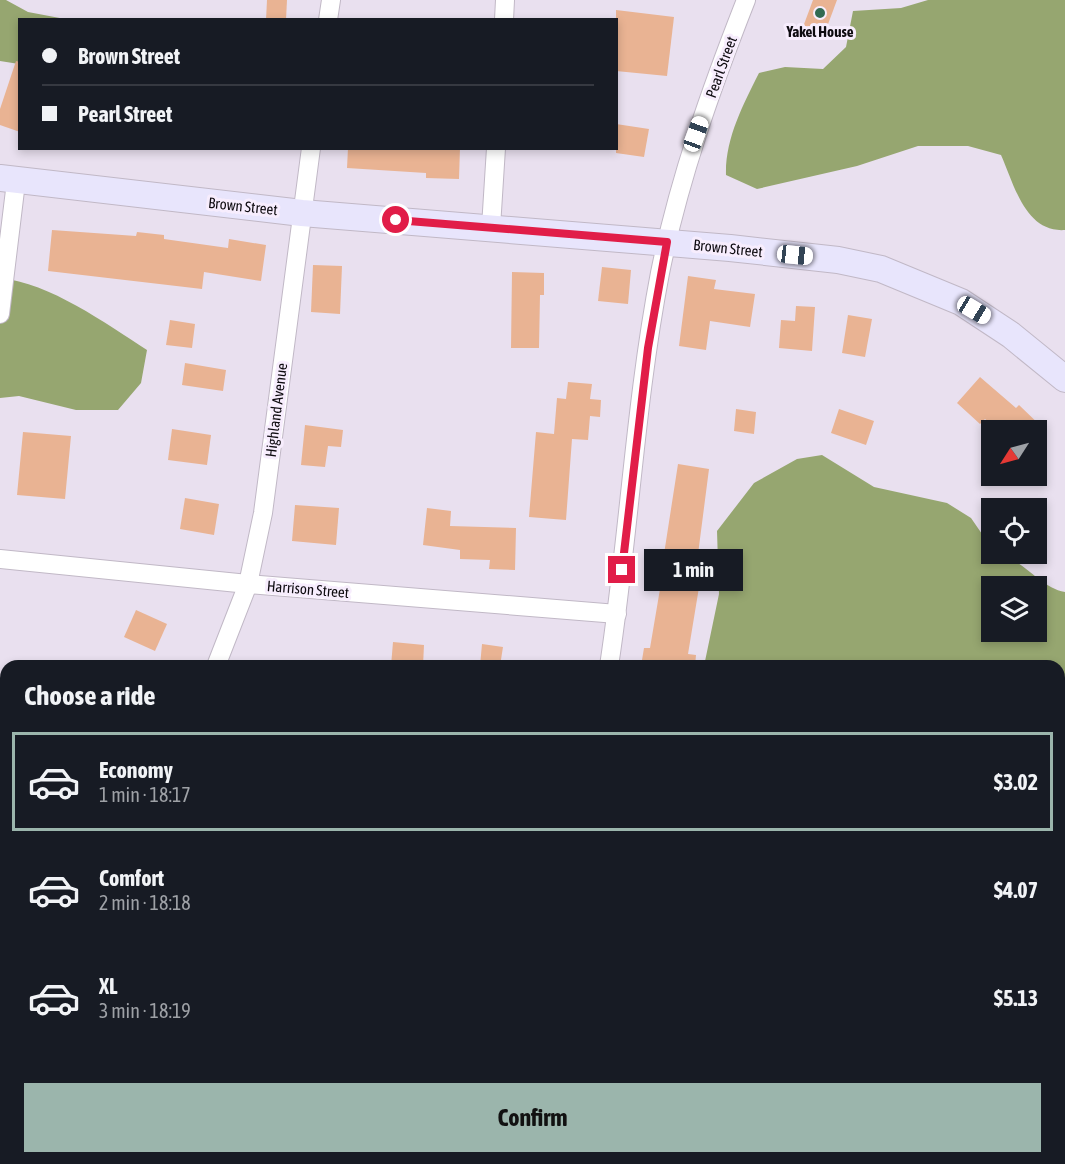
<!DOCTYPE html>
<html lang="en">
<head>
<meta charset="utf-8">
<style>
  :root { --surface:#171b24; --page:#242831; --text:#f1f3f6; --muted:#9ea1a6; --line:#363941; --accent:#9bb5ac }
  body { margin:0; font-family:"Asap Condensed",sans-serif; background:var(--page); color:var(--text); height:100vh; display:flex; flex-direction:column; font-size:22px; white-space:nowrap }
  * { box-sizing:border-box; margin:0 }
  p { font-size:20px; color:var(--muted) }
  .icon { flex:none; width:33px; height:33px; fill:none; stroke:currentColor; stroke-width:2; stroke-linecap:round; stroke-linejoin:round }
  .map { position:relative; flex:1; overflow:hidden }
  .sheet { position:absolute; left:0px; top:660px; width:1065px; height:504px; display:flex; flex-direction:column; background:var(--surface); border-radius:18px 18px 0 0; box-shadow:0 3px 9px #0003 }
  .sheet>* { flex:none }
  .guide { position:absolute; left:18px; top:18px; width:600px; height:132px; border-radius:0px; box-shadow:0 3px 9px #0003; display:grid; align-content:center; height:132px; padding:0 24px; background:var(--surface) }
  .needle { width:39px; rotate:234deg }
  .controls { position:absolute; left:981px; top:420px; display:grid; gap:12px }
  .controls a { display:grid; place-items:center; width:66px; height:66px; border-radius:0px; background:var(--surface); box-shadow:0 3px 9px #0003; font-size:30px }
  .end { position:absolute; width:27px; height:27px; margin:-14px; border:8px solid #e11d48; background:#fff; box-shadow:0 0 0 3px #fff }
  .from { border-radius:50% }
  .bubble { position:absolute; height:42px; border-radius:0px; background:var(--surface); box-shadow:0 3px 9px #0003; font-size:20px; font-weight:700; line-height:42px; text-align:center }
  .car { position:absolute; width:18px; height:36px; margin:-18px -9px; border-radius:8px; box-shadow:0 0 4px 2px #0007; background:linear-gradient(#fff 24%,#345 0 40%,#fff 0 76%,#345 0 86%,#fff 0) }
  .guide b { display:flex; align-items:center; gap:21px; height:57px; font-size:22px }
  .guide b+b { border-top:2px solid var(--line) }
  .guide i { width:15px; height:15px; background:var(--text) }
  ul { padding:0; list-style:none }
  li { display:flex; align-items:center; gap:18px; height:99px; margin:0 12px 9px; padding:0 12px; border:3px solid transparent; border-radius:0px }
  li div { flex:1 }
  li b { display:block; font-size:22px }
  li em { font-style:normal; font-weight:700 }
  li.selected { border-color:var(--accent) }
  li>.icon { width:54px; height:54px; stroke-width:1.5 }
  h2 { padding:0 24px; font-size:27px; line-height:72px }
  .primary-button { display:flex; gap:12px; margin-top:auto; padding:12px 24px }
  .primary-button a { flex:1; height:69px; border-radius:0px; background:var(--accent); color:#111; font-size:24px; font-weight:700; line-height:69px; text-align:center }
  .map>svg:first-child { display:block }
  .forest { fill:#96a670; fill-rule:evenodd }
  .building { fill:#e9b393 }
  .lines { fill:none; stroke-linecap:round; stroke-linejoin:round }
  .street-casing { stroke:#c1b8c6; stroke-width:20 }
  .secondary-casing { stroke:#c1b8c6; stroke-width:28 }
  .street { stroke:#fff; stroke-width:18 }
  .secondary { stroke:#e8e5fc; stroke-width:26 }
  .route { stroke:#e11d48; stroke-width:8 }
  .poi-dot { fill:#326a52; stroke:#f7edfd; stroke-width:2 }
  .labels { text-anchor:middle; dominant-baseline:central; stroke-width:6; stroke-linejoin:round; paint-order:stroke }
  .poi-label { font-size:15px; font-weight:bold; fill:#0e0b10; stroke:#f7edfd }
  .street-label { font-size:15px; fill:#0e0b10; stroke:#f7edfd }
</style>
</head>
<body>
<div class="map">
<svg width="1065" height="1164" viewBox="0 0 1065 1164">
  <rect width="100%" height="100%" fill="#e9e0ef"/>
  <!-- forest -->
  <g class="forest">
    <polygon points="0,0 6,0 28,12 65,19 20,20 19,64 0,61"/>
    <path d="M928,0H1065V230C1025,233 1014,184 1001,155L968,146H918L857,166L757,189L726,175C725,139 743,105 759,73L785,67L823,69L846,47L853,11L901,8Z"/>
    <path d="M0,278C50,283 105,323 147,350L141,383L118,410H76L19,396L0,398Z"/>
    <path d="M822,455L874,487L947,503L971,518L991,547L992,554C1021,554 1037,587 1065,592V791L1062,790V759L1059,755V666H704L719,594L717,531L754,483L797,459ZM992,586H1036V632H992Z"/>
    <polygon points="1065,1049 1065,1164 784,1164 781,1158 1059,1158 1059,1051"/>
    <polygon points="312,1158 520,1158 511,1164 322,1164"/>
  </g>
  <!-- building -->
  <g class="building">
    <polygon points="267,0 287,0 286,20 266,20"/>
    <polygon points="813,0 837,0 824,35 803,27"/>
    <polygon points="616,10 674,17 667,76 616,71"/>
    <polygon points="16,61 20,62 20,132 0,125 0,109"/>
    <polygon points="616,124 649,129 644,157 616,153"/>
    <polygon points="348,148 460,148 459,179 426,178 426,173 347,168"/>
    <polygon points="52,230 136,236 137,232 164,235 164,239 228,248 229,239 266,245 261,281 204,272 202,289 48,271"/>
    <polygon points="313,265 342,266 340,314 311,312"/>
    <polygon points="602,267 631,270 628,304 598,301"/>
    <polygon points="512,272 544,273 544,295 540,295 539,348 511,348"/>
    <polygon points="688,276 716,280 714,289 755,294 750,327 710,321 706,350 679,346"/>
    <polygon points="796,306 815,307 812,351 779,348 781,320 795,321"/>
    <polygon points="848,315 872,319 865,357 842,353"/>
    <polygon points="170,320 195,324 192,348 166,345"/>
    <polygon points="185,363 226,370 223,391 182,385"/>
    <polygon points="980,377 1016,408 1019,405 1045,430 997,430 985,419 980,424 957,403"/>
    <polygon points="568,382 592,384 590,399 601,400 600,417 590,416 588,440 572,439 566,520 529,517 536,432 554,434 557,398 566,399"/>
    <polygon points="736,409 756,412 754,434 734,431"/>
    <polygon points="839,409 874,421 866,445 831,433"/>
    <polygon points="305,425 343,430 341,447 328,446 325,467 301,465"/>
    <polygon points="172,429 211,435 207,465 168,460"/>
    <polygon points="23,432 71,436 65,499 17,495"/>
    <polygon points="678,464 709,469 697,562 703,563 688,654 696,655 695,666 641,666 644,648 650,648 660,589 651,587 655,566 662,567"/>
    <polygon points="185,498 219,504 214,535 180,529"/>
    <polygon points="295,505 339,508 336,545 292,541"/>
    <polygon points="427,508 451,511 450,526 516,528 515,570 489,569 490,560 460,559 460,550 423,545"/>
    <polygon points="136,610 167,624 155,651 124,637"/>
    <polygon points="393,642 424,645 423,666 391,666"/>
    <polygon points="482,644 503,647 500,666 480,666"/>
  </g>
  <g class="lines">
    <!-- street casing -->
    <g class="street-casing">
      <g id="street">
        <polyline points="328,20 331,0"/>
        <polyline points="504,20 505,0"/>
        <polyline points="491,227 496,148"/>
        <polyline points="0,314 16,182"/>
        <polyline points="0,559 248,584 617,614"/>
        <polyline points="216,666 248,584 263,513 311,148"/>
        <path d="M609,666C629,536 635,403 660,273C679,179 711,89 746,0"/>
        <polyline points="1059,909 1065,909"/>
        <polyline points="672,1158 674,1164"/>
        <polyline points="15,1164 18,1158"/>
      </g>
    </g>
    <!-- secondary casing -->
    <g class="secondary-casing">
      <polyline id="secondary" points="0,178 302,213 730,248 838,260 881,269 961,302 1011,335 1065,379"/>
    </g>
    <!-- street -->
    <use href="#street" class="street"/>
    <!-- secondary -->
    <use href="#secondary" class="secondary"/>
  </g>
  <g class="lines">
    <!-- route -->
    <polyline class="route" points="396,220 667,242 648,348 622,570"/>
  </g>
  <!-- markers -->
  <circle class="poi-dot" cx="820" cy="13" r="6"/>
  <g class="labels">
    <!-- poi labels -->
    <g class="poi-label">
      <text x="820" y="31">Yakel House</text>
    </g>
    <!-- street labels -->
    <g class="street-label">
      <text transform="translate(721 67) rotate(-70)">Pearl Street</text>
      <text transform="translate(243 206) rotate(6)">Brown Street</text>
      <text transform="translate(728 248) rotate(6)">Brown Street</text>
      <text transform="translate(276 410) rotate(-83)">Highland Avenue</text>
      <text transform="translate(308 589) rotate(5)">Harrison Street</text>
    </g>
  </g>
</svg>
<div class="controls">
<a><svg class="needle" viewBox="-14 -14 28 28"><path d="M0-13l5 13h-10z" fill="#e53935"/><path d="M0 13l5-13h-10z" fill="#9ea1a6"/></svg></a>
<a><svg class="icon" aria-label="locate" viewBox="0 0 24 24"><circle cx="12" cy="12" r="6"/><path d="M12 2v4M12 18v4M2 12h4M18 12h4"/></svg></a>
<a><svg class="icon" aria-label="layers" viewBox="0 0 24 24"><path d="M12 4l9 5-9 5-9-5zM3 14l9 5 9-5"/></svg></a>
</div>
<i class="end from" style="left:396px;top:220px"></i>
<i class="end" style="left:622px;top:570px"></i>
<div class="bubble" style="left:644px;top:549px;width:99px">1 min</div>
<i class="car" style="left:696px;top:134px;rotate:20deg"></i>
<i class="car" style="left:795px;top:255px;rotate:96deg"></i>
<i class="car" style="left:974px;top:310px;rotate:121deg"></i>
<div class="guide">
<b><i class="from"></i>Brown Street</b>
<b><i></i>Pearl Street</b>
</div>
<section class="sheet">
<h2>Choose a ride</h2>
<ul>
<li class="selected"><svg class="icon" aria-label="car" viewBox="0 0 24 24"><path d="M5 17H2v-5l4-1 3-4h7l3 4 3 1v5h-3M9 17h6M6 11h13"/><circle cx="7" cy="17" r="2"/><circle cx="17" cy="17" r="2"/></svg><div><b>Economy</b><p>1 min · 18:17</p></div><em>$3.02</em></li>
<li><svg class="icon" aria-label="car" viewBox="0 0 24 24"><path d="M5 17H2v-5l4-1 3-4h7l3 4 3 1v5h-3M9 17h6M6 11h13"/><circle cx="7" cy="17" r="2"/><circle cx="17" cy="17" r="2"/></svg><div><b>Comfort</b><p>2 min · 18:18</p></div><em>$4.07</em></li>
<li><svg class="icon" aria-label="car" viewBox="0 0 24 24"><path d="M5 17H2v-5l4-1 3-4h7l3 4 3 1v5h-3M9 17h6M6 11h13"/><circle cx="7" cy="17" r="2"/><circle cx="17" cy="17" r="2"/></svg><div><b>XL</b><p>3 min · 18:19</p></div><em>$5.13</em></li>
</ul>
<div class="primary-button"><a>Confirm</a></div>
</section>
</div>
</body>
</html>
